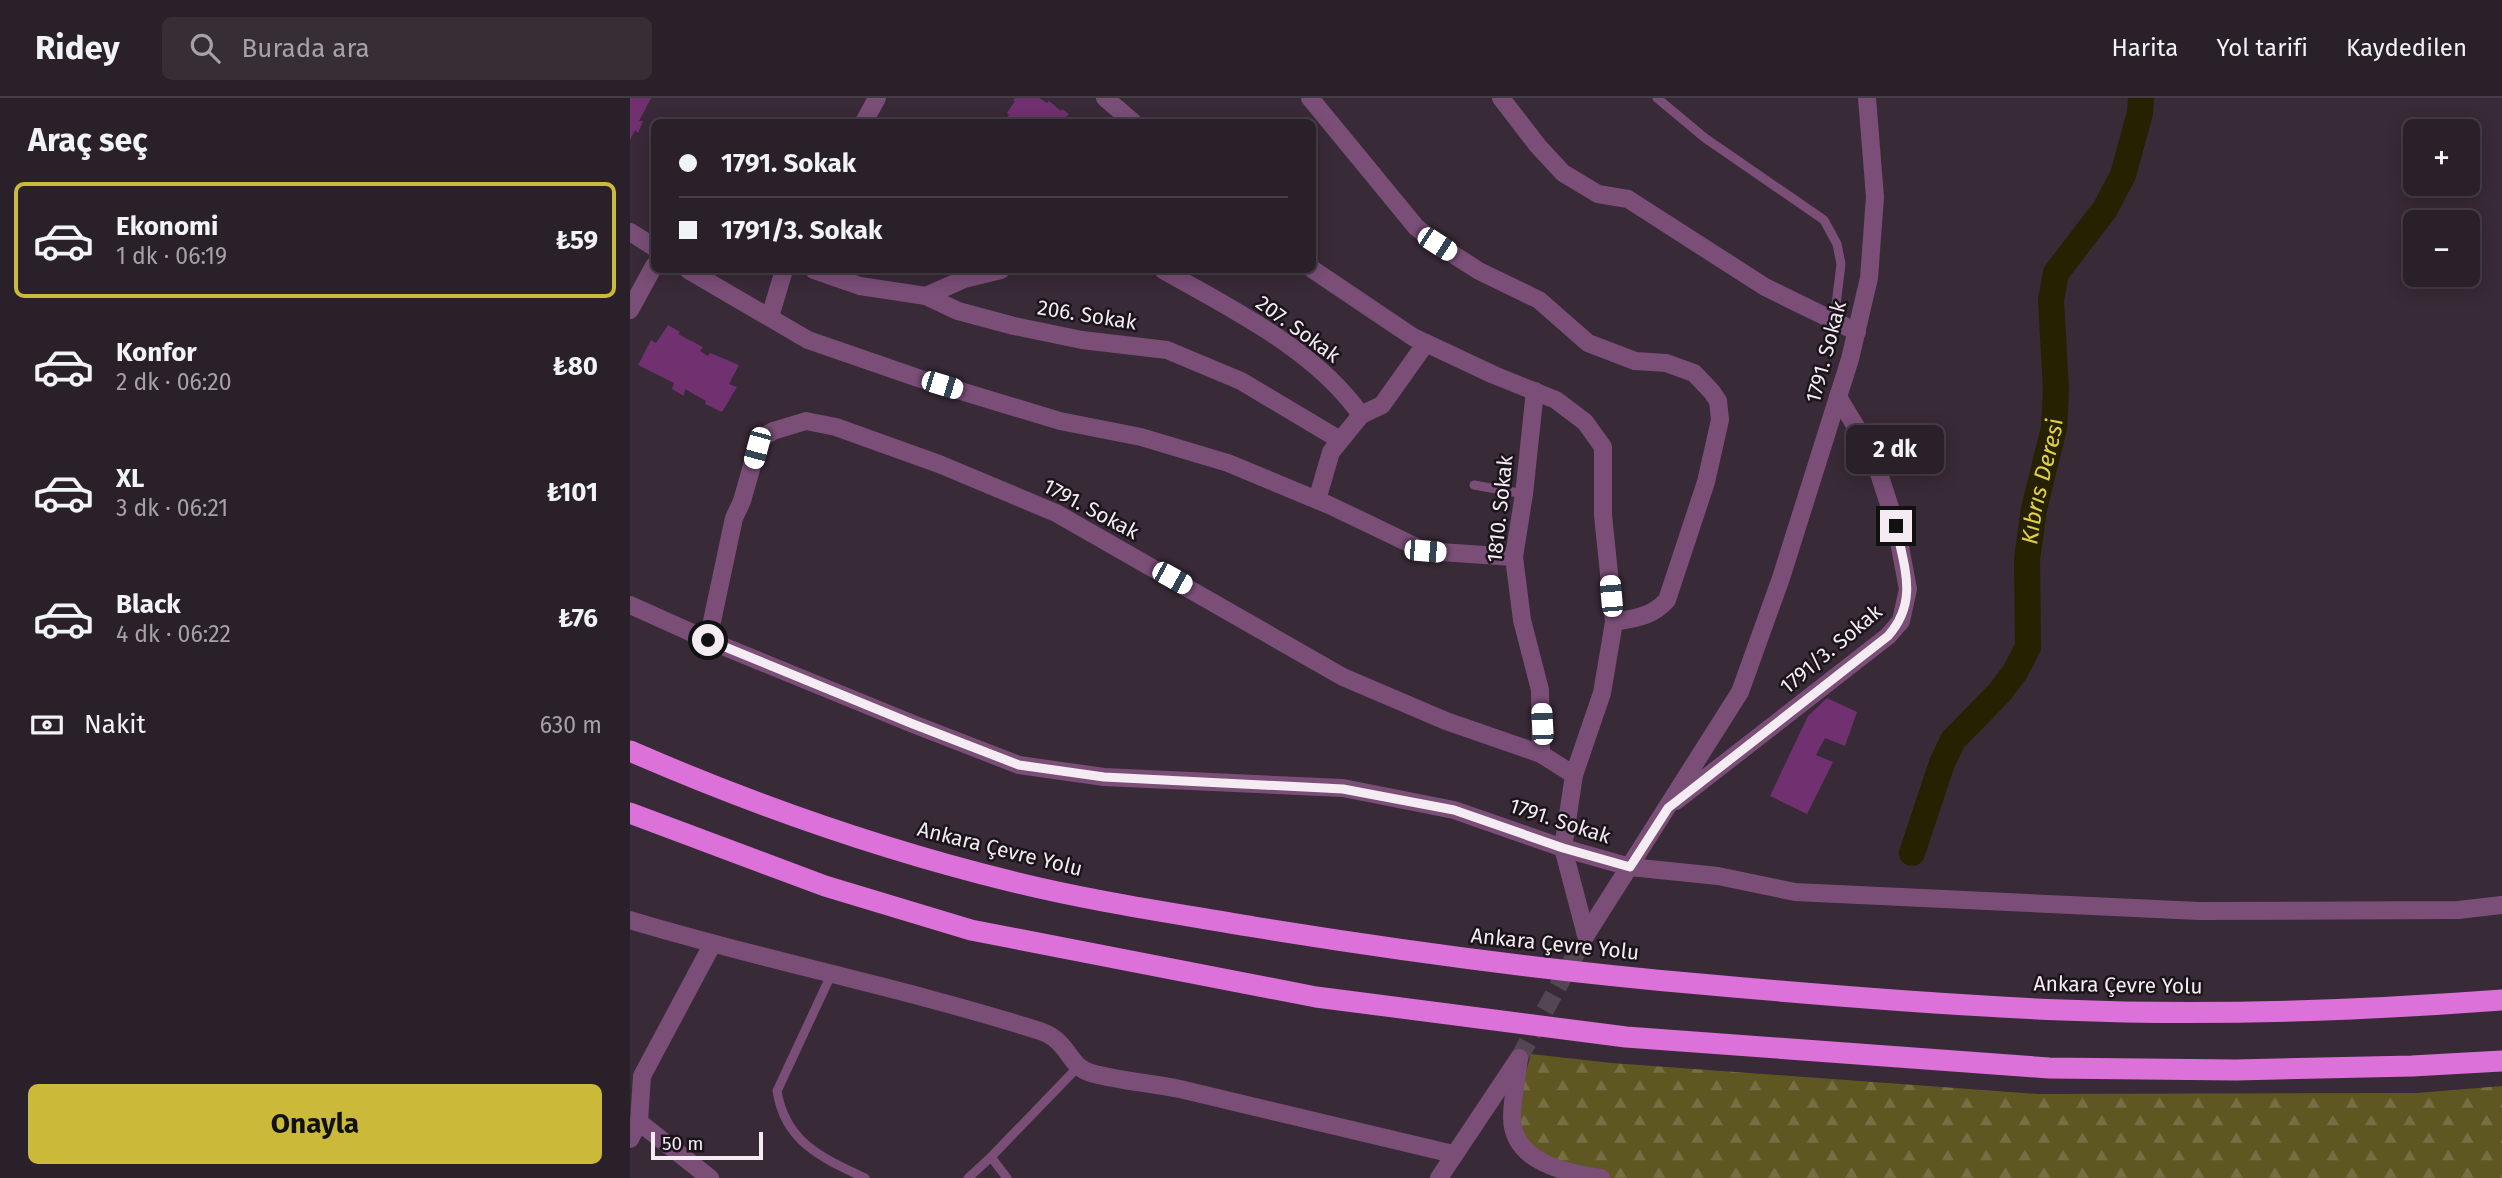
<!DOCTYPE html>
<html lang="tr">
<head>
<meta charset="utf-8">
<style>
  :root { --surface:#2a2029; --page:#362d35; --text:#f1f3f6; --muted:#a5a3a8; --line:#463e46; --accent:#cbba39 }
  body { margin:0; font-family:"Fira Sans",sans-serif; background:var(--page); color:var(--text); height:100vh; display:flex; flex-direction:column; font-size:26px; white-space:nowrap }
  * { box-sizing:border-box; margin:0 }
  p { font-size:23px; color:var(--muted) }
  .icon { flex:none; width:38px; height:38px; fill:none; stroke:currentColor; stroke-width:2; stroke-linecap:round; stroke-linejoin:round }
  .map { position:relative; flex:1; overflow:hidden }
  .panel { display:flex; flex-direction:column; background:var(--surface); width:630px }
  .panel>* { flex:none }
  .hud { position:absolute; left:21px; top:21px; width:665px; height:154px; border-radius:10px; box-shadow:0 4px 18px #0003,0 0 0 2px var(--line); display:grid; align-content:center; height:154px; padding:0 28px; background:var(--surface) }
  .buttons { position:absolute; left:1773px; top:21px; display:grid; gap:14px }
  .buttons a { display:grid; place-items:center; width:77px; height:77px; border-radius:10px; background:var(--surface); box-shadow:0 4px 18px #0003,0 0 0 2px var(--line); font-size:35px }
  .scale { position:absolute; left:21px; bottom:18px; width:112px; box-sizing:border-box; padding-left:7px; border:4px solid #f4ebf3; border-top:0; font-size:19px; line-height:24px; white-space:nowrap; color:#f4ebf3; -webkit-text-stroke:5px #1b151b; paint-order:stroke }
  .end { position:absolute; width:32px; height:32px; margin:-16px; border:9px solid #f4ebf3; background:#111; box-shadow:0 0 0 4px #111 }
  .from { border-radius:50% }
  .bubble { position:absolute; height:49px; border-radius:10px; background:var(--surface); box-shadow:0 4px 18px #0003,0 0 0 2px var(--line); font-size:23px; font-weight:700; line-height:49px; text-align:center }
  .car { position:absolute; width:21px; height:42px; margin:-21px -10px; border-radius:9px; box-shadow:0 0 5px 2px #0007; background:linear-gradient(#fff 24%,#345 0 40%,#fff 0 76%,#345 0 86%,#fff 0) }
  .hud b { display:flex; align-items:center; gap:24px; height:66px; font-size:26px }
  .hud b+b { border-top:2px solid var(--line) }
  .hud i { width:18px; height:18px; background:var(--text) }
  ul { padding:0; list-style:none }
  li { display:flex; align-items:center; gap:21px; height:116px; margin:0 14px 10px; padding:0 14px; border:4px solid transparent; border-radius:10px }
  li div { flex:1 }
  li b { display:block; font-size:26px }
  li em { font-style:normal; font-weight:700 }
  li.current { border-color:var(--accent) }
  li>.icon { width:63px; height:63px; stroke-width:1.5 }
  h2 { padding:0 28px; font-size:32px; line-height:84px }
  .pay { display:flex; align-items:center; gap:18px; height:77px; padding:0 28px; font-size:26px }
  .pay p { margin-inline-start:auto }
  .action { display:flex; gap:14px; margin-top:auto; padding:14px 28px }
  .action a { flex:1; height:80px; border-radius:10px; background:var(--accent); color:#111; font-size:28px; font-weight:700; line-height:80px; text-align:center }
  header { display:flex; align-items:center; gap:42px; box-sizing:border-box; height:98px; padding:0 35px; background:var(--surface); border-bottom:2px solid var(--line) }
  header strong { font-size:33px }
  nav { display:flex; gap:38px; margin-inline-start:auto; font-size:24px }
  .search { width:490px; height:63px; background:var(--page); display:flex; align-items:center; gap:18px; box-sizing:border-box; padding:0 24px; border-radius:10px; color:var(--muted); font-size:26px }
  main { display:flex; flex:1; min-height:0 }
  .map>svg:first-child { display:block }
  .forest { fill:url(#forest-firs) }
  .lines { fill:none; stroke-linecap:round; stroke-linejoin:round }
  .river { stroke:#262101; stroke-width:26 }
  .building { fill:#713070 }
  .minor-tunnel { stroke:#544753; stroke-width:18; stroke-dasharray:18 9; stroke-linecap:butt }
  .service { stroke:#7a4e77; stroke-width:9 }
  .minor { stroke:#7a4e77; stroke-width:18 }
  .motorway { stroke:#dd71da; stroke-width:21 }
  .route { stroke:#f4ebf3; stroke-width:9 }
  .labels { text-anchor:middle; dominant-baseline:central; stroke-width:5; stroke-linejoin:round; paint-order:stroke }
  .street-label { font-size:21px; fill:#f4ebf3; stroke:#1b151b }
  .water-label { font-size:23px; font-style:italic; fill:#e3d144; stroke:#1b151b }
</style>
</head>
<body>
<header>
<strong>Ridey</strong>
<div class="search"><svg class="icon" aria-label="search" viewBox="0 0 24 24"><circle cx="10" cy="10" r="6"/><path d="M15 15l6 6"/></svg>Burada ara</div>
<nav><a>Harita</a><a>Yol tarifi</a><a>Kaydedilen</a></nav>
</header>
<main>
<section class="panel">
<h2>Araç seç</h2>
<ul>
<li class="current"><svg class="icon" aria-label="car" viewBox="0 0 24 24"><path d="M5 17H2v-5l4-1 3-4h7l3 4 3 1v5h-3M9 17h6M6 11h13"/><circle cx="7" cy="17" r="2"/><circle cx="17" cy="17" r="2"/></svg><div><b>Ekonomi</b><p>1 dk · 06:19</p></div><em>₺59</em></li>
<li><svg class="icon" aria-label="car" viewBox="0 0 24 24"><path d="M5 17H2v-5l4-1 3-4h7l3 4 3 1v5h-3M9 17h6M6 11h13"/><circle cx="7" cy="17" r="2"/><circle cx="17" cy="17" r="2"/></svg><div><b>Konfor</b><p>2 dk · 06:20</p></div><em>₺80</em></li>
<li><svg class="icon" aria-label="car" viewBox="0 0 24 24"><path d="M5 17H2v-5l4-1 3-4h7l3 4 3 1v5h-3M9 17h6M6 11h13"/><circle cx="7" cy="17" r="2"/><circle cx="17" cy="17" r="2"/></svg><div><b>XL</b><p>3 dk · 06:21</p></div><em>₺101</em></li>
<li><svg class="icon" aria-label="car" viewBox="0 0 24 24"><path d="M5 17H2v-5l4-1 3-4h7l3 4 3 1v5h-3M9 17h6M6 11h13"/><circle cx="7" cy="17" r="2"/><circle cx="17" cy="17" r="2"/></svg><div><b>Black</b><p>4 dk · 06:22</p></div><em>₺76</em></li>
</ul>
<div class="pay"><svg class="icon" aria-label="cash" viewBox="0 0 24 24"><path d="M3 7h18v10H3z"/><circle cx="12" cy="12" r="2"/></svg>Nakit<p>630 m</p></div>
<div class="action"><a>Onayla</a></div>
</section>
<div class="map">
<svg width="1872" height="1080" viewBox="0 0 1872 1080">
  <defs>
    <pattern id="forest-firs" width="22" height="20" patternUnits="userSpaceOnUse" patternTransform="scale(1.75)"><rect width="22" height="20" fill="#5e5722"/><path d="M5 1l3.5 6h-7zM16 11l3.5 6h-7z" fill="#766f43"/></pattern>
  </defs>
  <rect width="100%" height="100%" fill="#382a37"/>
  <!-- forest -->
  <polygon class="forest" points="901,956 982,965 1409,996 1787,995 1872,988 1872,1080 971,1080 906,1061 882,1023"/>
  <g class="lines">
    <!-- river -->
    <path class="river" id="s1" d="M1282,755L1312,665L1323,642L1370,594L1385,574L1398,549L1397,461L1404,411L1424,330L1426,292L1421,202L1426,175L1475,111L1493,77L1510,15L1511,0"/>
  </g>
  <!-- building -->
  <g class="building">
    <polygon points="0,0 21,0 9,23 13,23 8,35 5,32 0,42"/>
    <polygon points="385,0 409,0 417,5 419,3 431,13 432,11 439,16 432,24 373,24 379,17 377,15 385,3 383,2"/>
    <polygon points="38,227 50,234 48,236 73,249 70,253 78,258 80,255 109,267 99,286 107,289 92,314 75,306 76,303 55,291 54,298 42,291 44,285 8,267 21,242 26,245"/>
    <polygon points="1197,600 1227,614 1215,648 1195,640 1186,657 1203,664 1177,716 1140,698 1178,618"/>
  </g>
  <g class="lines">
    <!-- minor-tunnel -->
    <polyline class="minor-tunnel" points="889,960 956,837"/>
    <!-- service -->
    <g class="service">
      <polyline points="1027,0 1075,40 1194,122 1207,146 1211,166 1204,223"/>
      <polyline points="844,387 894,396"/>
      <path d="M201,877L147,993C155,1044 192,1060 235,1080"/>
      <polyline points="361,1059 377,1080"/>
      <polyline points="338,1080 361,1059 447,970"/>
    </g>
    <!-- minor -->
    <g class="minor">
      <polyline points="475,0 503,24"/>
      <path d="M680,0L786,129L807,146L849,173L909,202L958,245L1005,263L1036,265L1064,275L1082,294L1088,303L1090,322L1076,384L1037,502C1022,519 1005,520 984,524"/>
      <polyline points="871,0 908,48 933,75 968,96 998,101 1135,189 1227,234"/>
      <polyline points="234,24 247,0"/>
      <polyline points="0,134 24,149"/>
      <polyline points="682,171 783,239 864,277 926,302 955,324 973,349 973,417 984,524 972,595 944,677 933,750 956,837"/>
      <polyline points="58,172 178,242 288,280 430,323 511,339 598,365 699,407 795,453 884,459"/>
      <polyline points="184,172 230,188 296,198 328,213 384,228 452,242 537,252 611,283 710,342"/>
      <path d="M533,172C601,211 685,251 731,317"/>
      <polyline points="296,198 334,181 371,172"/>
      <polyline points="0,212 24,168"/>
      <polyline points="140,219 154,172"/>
      <polyline points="905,293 894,396 884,459 892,522 910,592 911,656"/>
      <polyline points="687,402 701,354 731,317 752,307 796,245"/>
      <polyline points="0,507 78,542 283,626 389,667 474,679 713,690 824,712 933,750 1000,769 1088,778 1165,794 1569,813 1828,812 1872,807"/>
      <polyline points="78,542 104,420 112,403 127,350 133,339 143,333 176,323 206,329 309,366 426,415 713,579 816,623 911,656 944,677"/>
      <polyline points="1046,703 1258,538 1271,523 1278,491 1266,428 1243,357 1208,299"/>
      <path d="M0,822C136,863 275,890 410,933C440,943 437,968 461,975C490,983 521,985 550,991C641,1012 732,1034 823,1056"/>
      <polyline points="956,837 1110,594 1151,480 1220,261 1239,180 1245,99 1237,0"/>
      <path d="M889,960C887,979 882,1001 882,1020C883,1065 937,1075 971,1080"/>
      <polyline points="9,1024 80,1080"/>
      <polyline points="0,1041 9,1024 12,978 82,847"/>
      <polyline points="809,1080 887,963"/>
    </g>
    <!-- motorway -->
    <g class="motorway">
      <path d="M0,653C122,706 250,751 380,783C460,803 543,815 624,829C772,853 920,873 1070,886C1190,897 1311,907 1432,912C1578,918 1726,913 1872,902"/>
      <polyline points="0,715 195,788 341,832 686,899 996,939 1419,970 1606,972 1782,968 1872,963"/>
    </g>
  </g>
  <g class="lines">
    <!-- route -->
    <path class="route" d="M78,542L283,626L389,667L474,679L713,691L824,712L933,750L1000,769L1038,710L1258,538C1289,503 1274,470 1266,428"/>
  </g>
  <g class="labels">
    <!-- street labels -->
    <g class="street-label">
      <text transform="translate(457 217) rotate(9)">206. Sokak</text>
      <text transform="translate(668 231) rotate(36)">207. Sokak</text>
      <text transform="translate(1196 254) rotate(-75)">1791. Sokak</text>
      <text transform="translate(461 411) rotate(28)">1791. Sokak</text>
      <text transform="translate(870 411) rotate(-84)">1810. Sokak</text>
      <text transform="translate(1201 551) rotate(-40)">1791/3. Sokak</text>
      <text transform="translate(930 723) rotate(18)">1791. Sokak</text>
      <text transform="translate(370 751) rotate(14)">Ankara Çevre Yolu</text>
      <text transform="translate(925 846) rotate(6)">Ankara Çevre Yolu</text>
      <text transform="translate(1488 887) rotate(1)">Ankara Çevre Yolu</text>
    </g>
    <!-- water labels -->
    <g class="water-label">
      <text stroke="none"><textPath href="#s1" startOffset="408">Kıbrıs Deresi</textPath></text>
    </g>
  </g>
</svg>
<div class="buttons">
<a>+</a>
<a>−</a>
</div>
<div class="scale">50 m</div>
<i class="end from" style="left:78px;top:542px"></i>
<i class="end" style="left:1266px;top:428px"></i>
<div class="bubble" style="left:1216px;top:327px;width:98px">2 dk</div>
<i class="car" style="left:807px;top:146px;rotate:123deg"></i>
<i class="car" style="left:312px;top:287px;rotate:107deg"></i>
<i class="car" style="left:127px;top:350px;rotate:195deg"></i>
<i class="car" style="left:795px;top:453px;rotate:95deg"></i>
<i class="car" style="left:542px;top:480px;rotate:119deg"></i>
<i class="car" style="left:981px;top:498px;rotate:355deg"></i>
<i class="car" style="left:912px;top:626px;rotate:357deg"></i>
<div class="hud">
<b><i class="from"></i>1791. Sokak</b>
<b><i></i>1791/3. Sokak</b>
</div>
</div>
</main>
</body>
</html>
